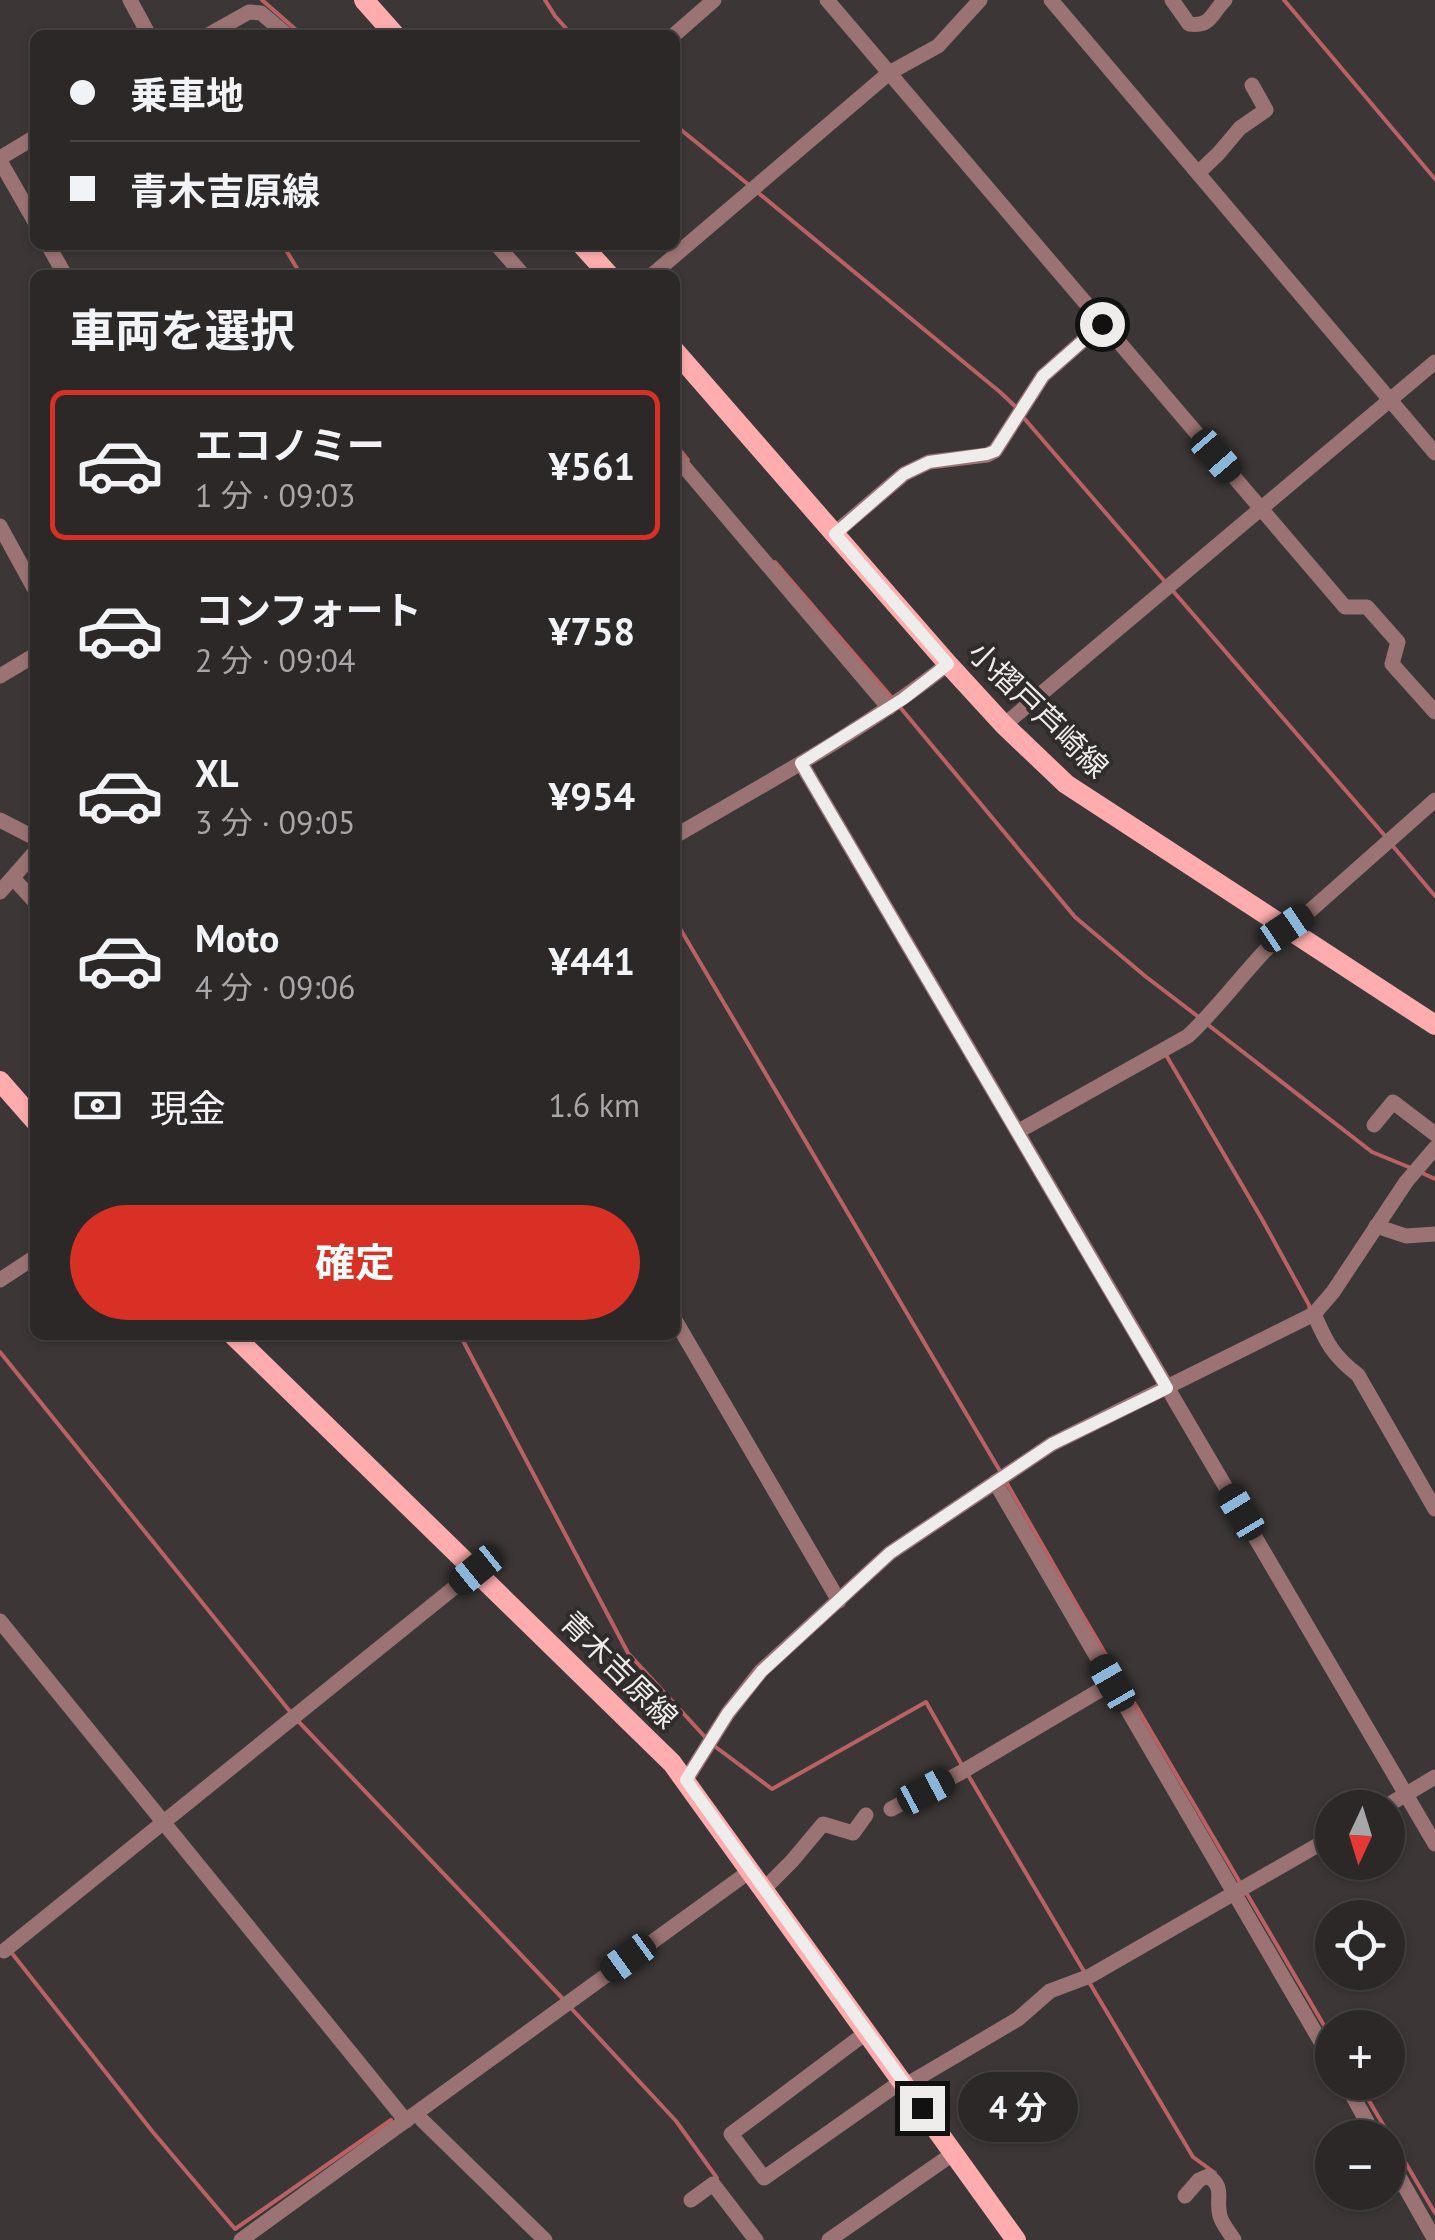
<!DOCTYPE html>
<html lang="ja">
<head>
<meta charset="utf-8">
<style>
  :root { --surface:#2d2828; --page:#353030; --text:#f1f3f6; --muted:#a7a6a8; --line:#484445; --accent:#d93025 }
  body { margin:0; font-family:"PT Sans","Noto Sans JP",sans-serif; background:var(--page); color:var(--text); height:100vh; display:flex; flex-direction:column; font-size:38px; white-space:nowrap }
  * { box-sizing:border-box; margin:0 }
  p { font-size:32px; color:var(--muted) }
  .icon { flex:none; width:55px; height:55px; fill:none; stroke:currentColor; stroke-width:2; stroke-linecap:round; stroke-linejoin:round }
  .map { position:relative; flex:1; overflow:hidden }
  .panel { position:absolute; left:30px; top:270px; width:650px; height:1070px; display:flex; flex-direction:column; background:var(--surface); border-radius:15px; box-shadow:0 2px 8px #0004,0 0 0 2px var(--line) }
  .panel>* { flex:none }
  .top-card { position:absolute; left:30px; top:30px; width:650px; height:220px; border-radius:15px; box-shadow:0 2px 8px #0004,0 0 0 2px var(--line); display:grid; align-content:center; height:220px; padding:0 40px; background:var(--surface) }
  .needle { width:65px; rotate:184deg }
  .buttons { position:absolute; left:1315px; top:1790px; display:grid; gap:20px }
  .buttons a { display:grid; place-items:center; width:90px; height:90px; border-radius:50%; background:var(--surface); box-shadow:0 2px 8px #0004,0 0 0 2px var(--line); font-size:50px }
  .end { position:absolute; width:45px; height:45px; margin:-22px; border:12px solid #efecec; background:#111; box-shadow:0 0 0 5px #111 }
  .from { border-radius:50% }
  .bubble { position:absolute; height:70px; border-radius:35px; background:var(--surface); box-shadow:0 2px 8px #0004,0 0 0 2px var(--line); font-size:32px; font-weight:700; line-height:70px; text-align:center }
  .car { position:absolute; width:30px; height:60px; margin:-30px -15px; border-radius:12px; box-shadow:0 0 8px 2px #0007; background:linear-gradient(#222 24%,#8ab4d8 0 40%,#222 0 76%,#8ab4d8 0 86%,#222 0) }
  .top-card b { display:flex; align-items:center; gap:35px; height:95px; font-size:38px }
  .top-card b+b { border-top:2px solid var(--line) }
  .top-card i { width:25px; height:25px; background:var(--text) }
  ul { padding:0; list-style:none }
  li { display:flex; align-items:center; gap:30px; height:150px; margin:0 20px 15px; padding:0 20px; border:5px solid transparent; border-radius:15px }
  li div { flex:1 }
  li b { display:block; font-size:38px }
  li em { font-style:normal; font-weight:700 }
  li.selected { border-color:var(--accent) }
  li>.icon { width:90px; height:90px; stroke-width:1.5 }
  h2 { padding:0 40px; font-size:45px; line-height:120px }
  .pay { display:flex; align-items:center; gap:25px; height:110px; padding:0 40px; font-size:38px }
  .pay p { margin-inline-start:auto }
  .action { display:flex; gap:20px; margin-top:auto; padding:20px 40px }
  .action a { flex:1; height:115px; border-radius:60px; background:var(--accent); color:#fff; font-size:40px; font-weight:700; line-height:115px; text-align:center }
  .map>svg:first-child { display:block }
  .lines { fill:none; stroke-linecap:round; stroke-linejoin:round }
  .stream { stroke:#b96165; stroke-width:4 }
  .minor { stroke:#9b7374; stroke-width:15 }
  .major { stroke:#feacae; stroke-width:20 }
  .route { stroke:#efecec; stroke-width:12 }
  .labels { text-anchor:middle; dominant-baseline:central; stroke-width:8; stroke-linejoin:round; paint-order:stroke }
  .street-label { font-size:30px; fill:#efecec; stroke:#312c2c }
</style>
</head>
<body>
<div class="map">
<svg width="1435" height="2240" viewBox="0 0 1435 2240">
  <rect width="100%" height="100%" fill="#3c3636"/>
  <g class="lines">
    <!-- stream -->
    <g class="stream">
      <polyline points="262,0 302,35"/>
      <polyline points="545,0 555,16 572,35"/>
      <polyline points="1284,0 1435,179"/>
      <polyline points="675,125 749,185"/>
      <polyline points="756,191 1000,392 1018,409"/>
      <polyline points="283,245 301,275"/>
      <polyline points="1023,417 1167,584"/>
      <polyline points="675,444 688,460"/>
      <polyline points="775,562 893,699"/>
      <polyline points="1173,591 1386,837"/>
      <polyline points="899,706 1075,917 1145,976 1200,1018"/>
      <polyline points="1392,845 1435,896"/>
      <polyline points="675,920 1000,1471"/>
      <polyline points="1207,1024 1372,1152 1411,1168"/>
      <polyline points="1166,1055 1263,1221 1309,1305 1310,1312"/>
      <polyline points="1420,1172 1435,1179"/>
      <polyline points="460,1335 628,1653 706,1738"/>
      <polyline points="0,1352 292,1714"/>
      <polyline points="1005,1480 1079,1609 1242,1886"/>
      <polyline points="298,1721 564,2000"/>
      <polyline points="713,1745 772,1789 926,1702 963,1767"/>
      <polyline points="968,1775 1085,1973"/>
      <polyline points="1247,1894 1332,2039"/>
      <polyline points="11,1952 152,2131 235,2229 391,2120"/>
      <polyline points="1089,1982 1193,2157 1215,2173"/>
      <polyline points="570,2007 676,2121 717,2178"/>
      <polyline points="1358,2082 1435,2213"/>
    </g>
    <!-- minor -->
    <g class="minor">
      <polyline points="130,0 149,35"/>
      <polyline points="827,0 1345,607 1367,607 1398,642 1392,664 1435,712"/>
      <polyline points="1051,0 1435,453"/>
      <path d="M1172,0L1189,24C1212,27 1211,13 1225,0"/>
      <polyline points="208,35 249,12 261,13 287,35"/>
      <polyline points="674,35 714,0"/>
      <polyline points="0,158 35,137"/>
      <polyline points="0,161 35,222"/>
      <polyline points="1198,173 1218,154 1240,128 1266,110 1252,85"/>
      <polyline points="48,245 65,275"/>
      <polyline points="497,245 523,275"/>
      <polyline points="652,275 889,73 938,46 980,0"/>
      <polyline points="675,456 889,708"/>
      <polyline points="0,526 35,590"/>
      <polyline points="835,533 904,474 929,462 987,455 995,451 1043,376 1103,323"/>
      <polyline points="0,676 35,655"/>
      <polyline points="1004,725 1435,362"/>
      <polyline points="801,763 1435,1844"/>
      <polyline points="0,820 35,838"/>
      <path d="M675,836C768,782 863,731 948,664"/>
      <polyline points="13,878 35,902"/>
      <polyline points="0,892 35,852"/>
      <polyline points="1374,1125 1393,1102 1435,1134"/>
      <path d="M1019,1131L1188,1036C1227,1000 1261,946 1303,917L1435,800"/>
      <polyline points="1376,1226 1406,1236 1435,1234"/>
      <polyline points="0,1280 35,1257"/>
      <path d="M1314,1314C1326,1342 1333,1356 1358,1375L1435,1509"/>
      <polyline points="675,1320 839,1601"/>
      <polyline points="995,1482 1332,2061"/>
      <polyline points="0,1621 406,2121"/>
      <polyline points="686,1780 728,1713 761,1671 890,1553 1052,1444 1314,1314 1333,1292 1406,1182 1435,1148"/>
      <polyline points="1383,1808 1435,1777"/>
      <polyline points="891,1809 960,1773 1112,1683"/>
      <polyline points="763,1890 792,1861 823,1824 853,1833 866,1815"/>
      <polyline points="4,1951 476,1570"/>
      <polyline points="867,2032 731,2134 764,2178 902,2081"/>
      <polyline points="1345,2082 1376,2138"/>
      <polyline points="906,2085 1018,2019 1050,1991 1090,1976 1332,1837"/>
      <polyline points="422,2120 545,2240"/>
      <polyline points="1388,2157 1435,2240"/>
      <path d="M1185,2196L1199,2180L1208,2176C1226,2188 1215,2199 1220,2216C1222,2224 1230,2233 1234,2240"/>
      <polyline points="691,2200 713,2184 756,2240"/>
      <polyline points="241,2240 750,1871"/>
      <polyline points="829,2240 954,2153"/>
    </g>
    <!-- major -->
    <g class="major">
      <polyline points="364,0 395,35"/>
      <polyline points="582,245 609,275"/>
      <polyline points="675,351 948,664 1004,725 1066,784 1435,1025"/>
      <polyline points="0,1081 35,1121"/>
      <polyline points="233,1335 672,1763 1016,2240"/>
    </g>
  </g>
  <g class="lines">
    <!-- route -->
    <polyline class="route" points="922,2108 686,1780 728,1713 762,1671 890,1553 1052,1444 1167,1388 801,763 903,699 948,664 835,534 904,474 929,462 987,454 995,451 1043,376 1102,324"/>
  </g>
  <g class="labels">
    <!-- street labels -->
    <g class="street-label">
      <text transform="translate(1039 709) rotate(44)">小摺戸芦崎線</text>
      <text transform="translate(620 1669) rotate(45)">青木吉原線</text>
    </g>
  </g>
</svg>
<div class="buttons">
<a><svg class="needle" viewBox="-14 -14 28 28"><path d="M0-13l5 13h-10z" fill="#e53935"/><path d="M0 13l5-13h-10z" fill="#a7a6a8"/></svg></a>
<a><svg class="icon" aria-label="locate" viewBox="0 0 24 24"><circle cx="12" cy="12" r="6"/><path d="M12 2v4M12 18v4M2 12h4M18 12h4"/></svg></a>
<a>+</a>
<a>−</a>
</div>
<i class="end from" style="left:1102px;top:324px"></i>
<i class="end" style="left:922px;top:2108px"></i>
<div class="bubble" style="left:958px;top:2072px;width:120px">4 分</div>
<i class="car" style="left:1216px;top:456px;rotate:139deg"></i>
<i class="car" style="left:1286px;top:928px;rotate:56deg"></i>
<i class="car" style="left:1241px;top:1512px;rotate:329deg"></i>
<i class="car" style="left:476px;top:1570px;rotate:231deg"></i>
<i class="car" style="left:1112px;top:1683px;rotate:330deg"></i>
<i class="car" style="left:926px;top:1791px;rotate:62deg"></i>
<i class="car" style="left:628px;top:1958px;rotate:234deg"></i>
<div class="top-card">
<b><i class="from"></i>乗車地</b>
<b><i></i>青木吉原線</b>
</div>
<section class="panel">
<h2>車両を選択</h2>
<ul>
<li class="selected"><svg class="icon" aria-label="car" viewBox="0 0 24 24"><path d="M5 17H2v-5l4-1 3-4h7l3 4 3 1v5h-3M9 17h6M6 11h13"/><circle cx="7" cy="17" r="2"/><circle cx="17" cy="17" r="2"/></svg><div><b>エコノミー</b><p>1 分 · 09:03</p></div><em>¥561</em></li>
<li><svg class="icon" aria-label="car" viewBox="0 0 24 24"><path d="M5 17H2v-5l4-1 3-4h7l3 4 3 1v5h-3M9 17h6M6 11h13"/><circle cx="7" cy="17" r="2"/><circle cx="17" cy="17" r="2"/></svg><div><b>コンフォート</b><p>2 分 · 09:04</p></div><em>¥758</em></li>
<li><svg class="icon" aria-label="car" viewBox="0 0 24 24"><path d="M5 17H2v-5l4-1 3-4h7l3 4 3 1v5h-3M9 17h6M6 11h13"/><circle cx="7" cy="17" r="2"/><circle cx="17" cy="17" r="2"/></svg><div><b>XL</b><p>3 分 · 09:05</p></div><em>¥954</em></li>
<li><svg class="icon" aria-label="car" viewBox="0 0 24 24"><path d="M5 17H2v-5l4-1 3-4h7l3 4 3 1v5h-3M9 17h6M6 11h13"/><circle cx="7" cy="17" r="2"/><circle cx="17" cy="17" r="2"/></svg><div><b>Moto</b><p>4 分 · 09:06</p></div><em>¥441</em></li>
</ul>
<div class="pay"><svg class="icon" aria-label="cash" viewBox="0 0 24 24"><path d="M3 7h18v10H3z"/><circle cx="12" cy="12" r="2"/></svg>現金<p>1.6 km</p></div>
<div class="action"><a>確定</a></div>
</section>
</div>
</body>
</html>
